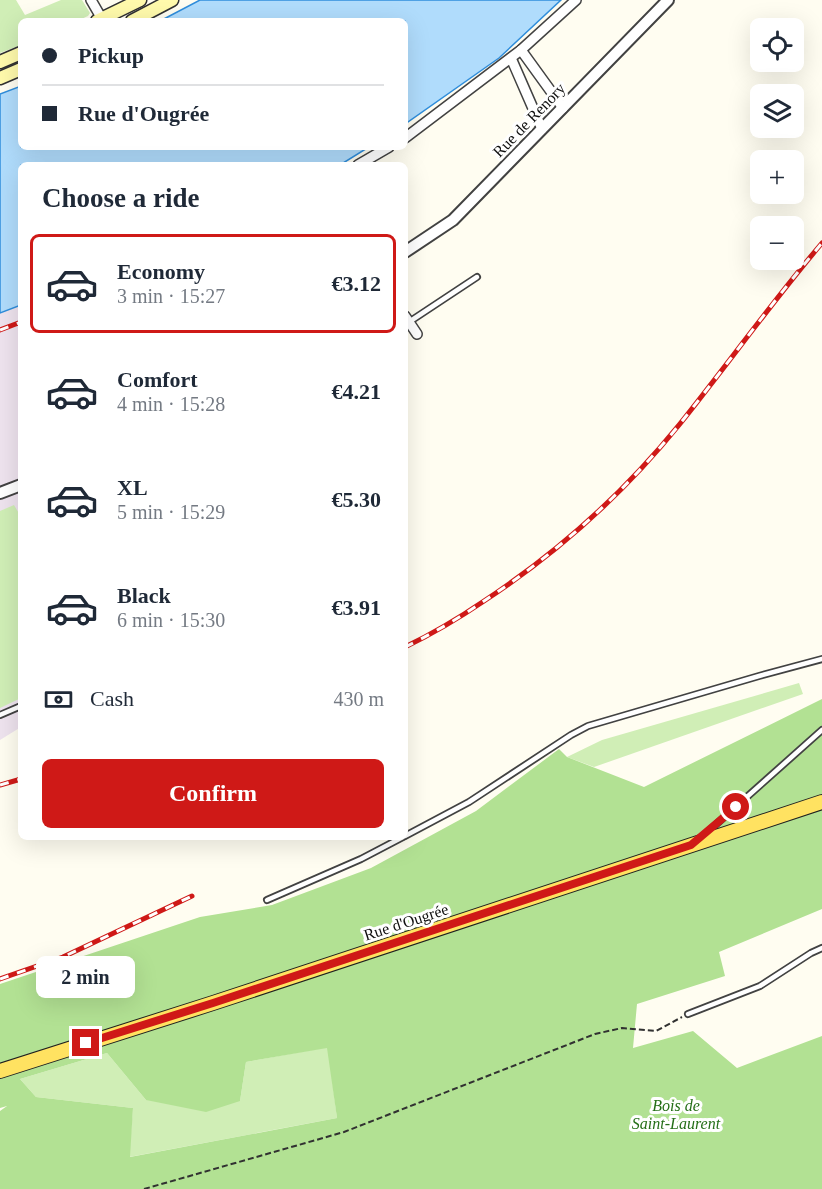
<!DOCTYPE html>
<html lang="en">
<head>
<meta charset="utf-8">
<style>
  :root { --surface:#fff; --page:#f6f6f7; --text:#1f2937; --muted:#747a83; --line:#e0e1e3; --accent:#cf1917 }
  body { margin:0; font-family:Georgia,serif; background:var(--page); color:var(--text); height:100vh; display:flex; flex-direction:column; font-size:22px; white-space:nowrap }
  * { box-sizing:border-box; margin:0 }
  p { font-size:20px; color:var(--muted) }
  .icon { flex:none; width:33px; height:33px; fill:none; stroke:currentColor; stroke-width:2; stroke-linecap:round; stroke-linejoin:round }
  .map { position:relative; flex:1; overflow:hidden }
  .drawer { position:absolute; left:18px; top:162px; width:390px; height:678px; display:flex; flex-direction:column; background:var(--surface); border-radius:9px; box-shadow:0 6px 24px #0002 }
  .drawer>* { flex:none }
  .banner { position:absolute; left:18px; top:18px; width:390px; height:132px; border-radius:9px; box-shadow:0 6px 24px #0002; display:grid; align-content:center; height:132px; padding:0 24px; background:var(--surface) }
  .tools { position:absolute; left:750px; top:18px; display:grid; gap:12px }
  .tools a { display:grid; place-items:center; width:54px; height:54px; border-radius:9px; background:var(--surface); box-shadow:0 6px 24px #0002; font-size:30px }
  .end { position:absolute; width:27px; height:27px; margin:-14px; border:8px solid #cf1917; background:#fff; box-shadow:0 0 0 3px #fff }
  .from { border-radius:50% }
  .bubble { position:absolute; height:42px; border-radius:9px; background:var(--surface); box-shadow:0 6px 24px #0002; font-size:20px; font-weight:600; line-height:42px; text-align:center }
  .banner b { display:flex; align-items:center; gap:21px; height:57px; font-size:22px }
  .banner b+b { border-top:2px solid var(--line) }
  .banner i { width:15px; height:15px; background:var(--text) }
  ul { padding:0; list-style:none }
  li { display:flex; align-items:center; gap:18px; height:99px; margin:0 12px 9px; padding:0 12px; border:3px solid transparent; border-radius:9px }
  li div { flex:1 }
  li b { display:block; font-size:22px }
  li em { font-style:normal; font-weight:600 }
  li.selected { border-color:var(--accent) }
  li>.icon { width:54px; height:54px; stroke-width:1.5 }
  h2 { padding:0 24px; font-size:27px; line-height:72px }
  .pay { display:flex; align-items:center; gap:15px; height:66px; padding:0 24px; font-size:22px }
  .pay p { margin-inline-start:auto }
  .primary-button { display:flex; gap:12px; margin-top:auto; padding:12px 24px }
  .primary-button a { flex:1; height:69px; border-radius:9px; background:var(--accent); color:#fff; font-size:24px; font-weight:600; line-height:69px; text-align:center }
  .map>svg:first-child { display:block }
  .industrial { fill:#eee3ee }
  .green { fill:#d0eeb6 }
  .forest { fill:#b2e193; fill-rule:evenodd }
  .water { fill:#b0dcfc; stroke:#2f8ddb; stroke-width:1.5 }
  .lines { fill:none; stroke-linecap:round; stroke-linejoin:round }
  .service-casing { stroke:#424242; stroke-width:8 }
  .minor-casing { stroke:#424242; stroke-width:12 }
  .tertiary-casing { stroke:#424242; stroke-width:14 }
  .secondary-casing { stroke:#313131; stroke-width:15 }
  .primary-casing { stroke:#202020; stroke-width:16 }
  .path { stroke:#313131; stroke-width:2; stroke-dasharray:6 3; stroke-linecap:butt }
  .service { stroke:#fff; stroke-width:4.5 }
  .minor { stroke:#fff; stroke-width:9 }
  .tertiary { stroke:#fff; stroke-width:10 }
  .secondary { stroke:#fffaac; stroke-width:12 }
  .primary { stroke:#ffe261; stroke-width:14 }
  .rail-casing { stroke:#cf1917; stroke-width:5 }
  .rail { stroke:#fff; stroke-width:3; stroke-dasharray:9; stroke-linecap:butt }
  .route { stroke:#cf1917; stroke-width:8 }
  .labels { text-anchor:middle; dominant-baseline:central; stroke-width:6; stroke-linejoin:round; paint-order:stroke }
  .street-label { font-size:16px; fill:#0f0f0f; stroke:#fff }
  .park-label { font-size:16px; font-style:italic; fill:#256f18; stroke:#fff }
</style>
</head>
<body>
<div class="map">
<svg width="822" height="1189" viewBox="0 0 822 1189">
  <rect width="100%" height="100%" fill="#fffdf1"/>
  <!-- industrial -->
  <polygon class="industrial" points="21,305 21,727 0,740 0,313"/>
  <!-- green -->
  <g class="green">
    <polygon points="0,0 16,0 25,15 61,0 82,0 90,13 88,16 77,21 21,21 21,45 0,53"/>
    <polygon points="14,505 21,517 21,698 0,708 0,511"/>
    <polygon points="799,683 803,694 594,767 567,757 602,740"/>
    <polygon points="328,1047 337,1118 129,1157 133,1108 36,1097 20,1079 107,1053 146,1100 240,1101 246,1062"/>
  </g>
  <!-- forest -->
  <path class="forest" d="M822,699V909L719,952L725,976L637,1004L633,1048L693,1031L737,1068L822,1036V1189H0V1111L7,1106L0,1108V984L200,917L272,905L371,868L476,811L559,749L567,757L644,787ZM327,1048L337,1118L130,1157L133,1108L36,1097L20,1079L107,1053L146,1100L206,1112L240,1101L246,1062Z"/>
  <!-- water -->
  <g class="water">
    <polygon points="200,0 561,0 499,58 405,124 405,21 160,21"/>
    <polygon points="21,86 21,147 369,147 340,165 21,165 21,305 0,313 0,94"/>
  </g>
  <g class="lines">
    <!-- service casing -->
    <g class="service-casing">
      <g id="service">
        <polyline points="409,322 477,277"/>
        <polyline points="0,715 21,706"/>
        <polyline points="405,836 469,802 571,735 588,726 759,676 822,659"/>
        <polyline points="703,836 822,730"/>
        <polyline points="267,900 361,859 403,837"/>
        <polyline points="688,1014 760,986 811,953 822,948"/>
      </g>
    </g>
    <!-- minor casing -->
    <g class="minor-casing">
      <g id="minor">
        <polyline points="91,0 102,19"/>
        <polyline points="521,50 563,108"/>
        <polyline points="511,58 542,129"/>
        <polyline points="405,138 521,50 576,0"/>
        <polyline points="358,165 389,147"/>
        <polyline points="405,316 417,334"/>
      </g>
    </g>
    <!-- tertiary casing -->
    <g class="tertiary-casing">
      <g id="tertiary">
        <polyline points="405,252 453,220 668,0"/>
        <polyline points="0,493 21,485"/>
      </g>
    </g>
    <!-- secondary casing -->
    <g class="secondary-casing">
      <g id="secondary">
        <polyline points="97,21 140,0"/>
        <polyline points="132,21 172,0"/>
        <polyline points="0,62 21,53"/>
        <polyline points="0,78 21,69"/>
      </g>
    </g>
    <!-- primary casing -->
    <g class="primary-casing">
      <polyline id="primary" points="0,1071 213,1003 822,802"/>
    </g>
    <!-- path -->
    <polyline class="path" points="144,1189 344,1132 595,1034 622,1028 656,1031 682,1017"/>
    <!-- service -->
    <use href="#service" class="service"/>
    <!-- minor -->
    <use href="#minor" class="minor"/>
    <!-- tertiary -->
    <use href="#tertiary" class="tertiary"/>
    <!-- secondary -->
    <use href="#secondary" class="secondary"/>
    <!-- primary -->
    <use href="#primary" class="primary"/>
    <!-- rail casing -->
    <g class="rail-casing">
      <g id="rail">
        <polyline points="0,330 21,322"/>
        <path d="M405,647C432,634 459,618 484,601C557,553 623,494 679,425C727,365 772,302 822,243"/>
        <polyline points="0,785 21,779"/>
        <polyline points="0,979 63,957 192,896"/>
      </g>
    </g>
    <!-- rail -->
    <use href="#rail" class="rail"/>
  </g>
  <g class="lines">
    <!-- route -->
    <polyline class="route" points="86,1043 213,1003 691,845 736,807"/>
  </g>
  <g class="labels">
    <!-- street labels -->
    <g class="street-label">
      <text transform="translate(529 120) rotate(-46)">Rue de Renory</text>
      <text transform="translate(406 922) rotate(-18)">Rue d'Ougrée</text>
    </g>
    <!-- park labels -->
    <g class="park-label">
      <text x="676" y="1105">Bois de<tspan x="676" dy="18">Saint-Laurent</tspan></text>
    </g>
  </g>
</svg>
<div class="tools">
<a><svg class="icon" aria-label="locate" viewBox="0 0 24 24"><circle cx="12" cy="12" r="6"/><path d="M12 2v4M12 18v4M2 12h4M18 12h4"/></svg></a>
<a><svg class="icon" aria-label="layers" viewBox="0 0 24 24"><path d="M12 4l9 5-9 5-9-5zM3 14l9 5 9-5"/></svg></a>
<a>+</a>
<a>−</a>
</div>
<i class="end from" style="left:736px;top:807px"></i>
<i class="end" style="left:86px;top:1043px"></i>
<div class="bubble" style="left:36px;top:956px;width:99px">2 min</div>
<div class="banner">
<b><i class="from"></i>Pickup</b>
<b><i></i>Rue d'Ougrée</b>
</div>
<section class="drawer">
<h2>Choose a ride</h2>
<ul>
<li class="selected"><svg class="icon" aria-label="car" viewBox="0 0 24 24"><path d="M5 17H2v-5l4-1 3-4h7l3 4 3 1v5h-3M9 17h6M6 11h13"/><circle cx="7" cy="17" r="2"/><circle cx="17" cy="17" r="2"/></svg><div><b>Economy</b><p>3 min · 15:27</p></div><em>€3.12</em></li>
<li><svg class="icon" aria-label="car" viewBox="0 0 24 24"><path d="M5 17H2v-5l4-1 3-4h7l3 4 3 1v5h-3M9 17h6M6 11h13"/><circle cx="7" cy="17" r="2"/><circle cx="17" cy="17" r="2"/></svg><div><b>Comfort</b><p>4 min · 15:28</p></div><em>€4.21</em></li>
<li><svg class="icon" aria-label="car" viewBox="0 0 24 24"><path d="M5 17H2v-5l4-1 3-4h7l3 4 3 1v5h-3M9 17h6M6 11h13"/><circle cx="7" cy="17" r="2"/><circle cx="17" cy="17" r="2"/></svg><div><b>XL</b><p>5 min · 15:29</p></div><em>€5.30</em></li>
<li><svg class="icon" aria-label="car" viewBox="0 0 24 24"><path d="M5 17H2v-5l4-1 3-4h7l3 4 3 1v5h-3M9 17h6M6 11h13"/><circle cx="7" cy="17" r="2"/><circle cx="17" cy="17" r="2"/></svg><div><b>Black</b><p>6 min · 15:30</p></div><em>€3.91</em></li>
</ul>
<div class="pay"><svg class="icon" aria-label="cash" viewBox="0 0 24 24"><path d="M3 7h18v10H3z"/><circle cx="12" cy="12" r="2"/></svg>Cash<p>430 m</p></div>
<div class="primary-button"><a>Confirm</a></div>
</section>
</div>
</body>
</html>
